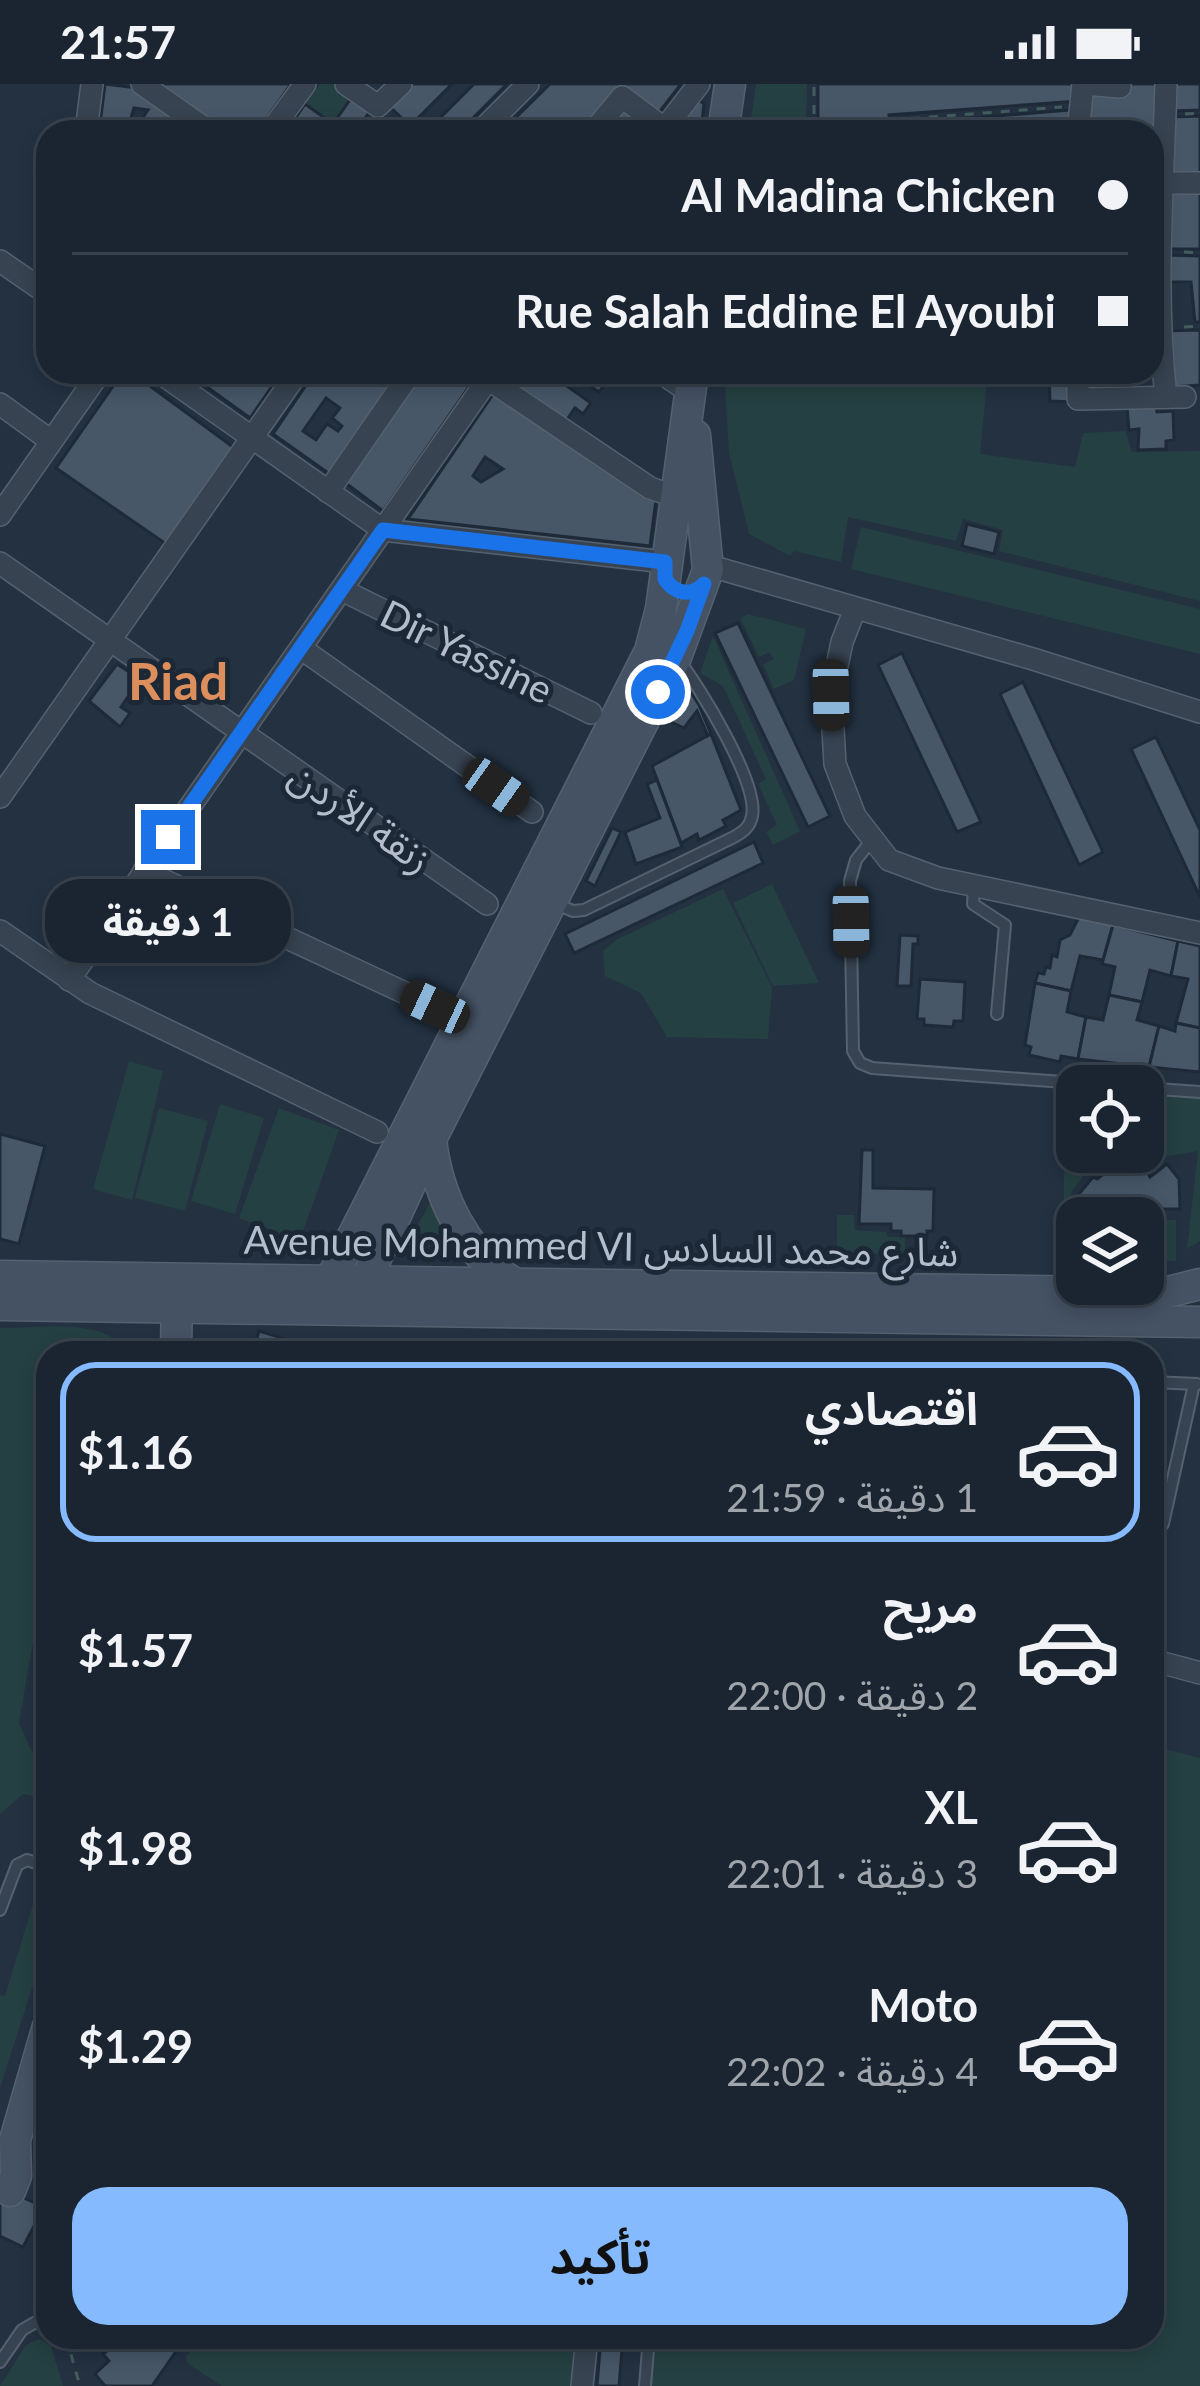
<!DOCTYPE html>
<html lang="ar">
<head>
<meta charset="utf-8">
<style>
  :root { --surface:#1a2531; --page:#232d39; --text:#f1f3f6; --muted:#9fa5ab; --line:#38424d; --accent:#85baff }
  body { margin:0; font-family:Lato,"Noto Sans Arabic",sans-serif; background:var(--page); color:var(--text); direction:rtl; height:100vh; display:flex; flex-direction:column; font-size:45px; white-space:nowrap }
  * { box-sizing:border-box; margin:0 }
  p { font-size:39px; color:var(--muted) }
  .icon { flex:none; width:66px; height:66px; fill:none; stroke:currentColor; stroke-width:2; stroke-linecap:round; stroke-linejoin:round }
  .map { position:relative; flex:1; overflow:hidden; direction:ltr }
  .side { position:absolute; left:36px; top:1257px; width:1128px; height:1008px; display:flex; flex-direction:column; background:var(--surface); border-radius:36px; box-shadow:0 6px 18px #0003,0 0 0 3px var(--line); direction:rtl }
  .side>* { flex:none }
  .hud { position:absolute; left:36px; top:36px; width:1128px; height:264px; border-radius:36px; box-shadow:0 6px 18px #0003,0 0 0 3px var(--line); direction:rtl; display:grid; align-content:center; height:264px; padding:0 36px; background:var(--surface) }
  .controls { position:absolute; left:1056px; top:981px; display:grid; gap:24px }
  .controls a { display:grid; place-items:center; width:108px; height:108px; border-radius:24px; background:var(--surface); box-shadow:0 6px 18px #0003,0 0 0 3px var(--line); font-size:60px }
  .end { position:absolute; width:54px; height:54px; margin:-27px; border:15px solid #1a73e8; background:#fff; box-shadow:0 0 0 6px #fff }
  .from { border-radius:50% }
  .bubble { position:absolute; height:84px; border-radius:36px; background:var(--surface); box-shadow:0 6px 18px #0003,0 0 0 3px var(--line); font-size:39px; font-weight:700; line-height:84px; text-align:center; direction:rtl }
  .car { position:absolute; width:36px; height:72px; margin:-36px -18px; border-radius:15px; box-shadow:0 0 9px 3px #0007; background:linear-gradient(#222 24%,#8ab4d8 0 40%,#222 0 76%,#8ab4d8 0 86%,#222 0) }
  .hud b { display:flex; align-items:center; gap:42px; height:114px; font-size:45px }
  .hud b+b { border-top:3px solid var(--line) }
  .hud i { width:30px; height:30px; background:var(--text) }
  ul { padding:21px 0 0; list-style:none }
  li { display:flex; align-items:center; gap:36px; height:180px; margin:0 24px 18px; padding:0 12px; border:6px solid transparent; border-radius:36px }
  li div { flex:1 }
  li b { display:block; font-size:45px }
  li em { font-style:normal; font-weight:700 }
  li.on { border-color:var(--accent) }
  li>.icon { width:108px; height:108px; stroke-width:1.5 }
  .primary-button { display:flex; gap:24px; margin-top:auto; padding:24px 36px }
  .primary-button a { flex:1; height:138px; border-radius:36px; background:var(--accent); color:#111; font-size:48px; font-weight:700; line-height:138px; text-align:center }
  .status { display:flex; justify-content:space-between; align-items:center; height:84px; padding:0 60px; background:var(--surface); direction:ltr }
  .status svg { height:33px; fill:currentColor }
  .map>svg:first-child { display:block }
  .green { fill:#254042 }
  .building { fill:#475768; stroke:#1e2a38; stroke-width:3; fill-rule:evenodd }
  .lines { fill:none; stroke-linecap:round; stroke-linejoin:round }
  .lane-casing { stroke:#55616e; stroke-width:14 }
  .street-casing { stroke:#55616e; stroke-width:24 }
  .secondary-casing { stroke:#55616e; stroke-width:33 }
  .path { stroke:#435d5f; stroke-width:3; stroke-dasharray:9 9; stroke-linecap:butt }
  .lane { stroke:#374351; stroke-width:10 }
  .street { stroke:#374351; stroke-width:21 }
  .secondary { stroke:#455264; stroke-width:30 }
  .route { stroke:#1a73e8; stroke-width:15 }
  .labels { text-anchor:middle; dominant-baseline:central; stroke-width:10; stroke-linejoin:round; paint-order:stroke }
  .street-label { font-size:39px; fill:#b4becb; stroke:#1c2836 }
  .district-label { font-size:51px; font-weight:bold; fill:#dd8e5d; stroke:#1c2836 }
</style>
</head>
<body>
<div class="status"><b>21:57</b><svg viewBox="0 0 49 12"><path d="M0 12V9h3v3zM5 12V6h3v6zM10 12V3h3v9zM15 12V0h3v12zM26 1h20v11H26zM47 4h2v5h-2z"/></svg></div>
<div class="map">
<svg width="1200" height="2302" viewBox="0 0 1200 2302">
  <rect width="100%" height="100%" fill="#233141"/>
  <!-- green -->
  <g class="green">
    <polygon points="320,0 334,0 352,13 333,40 305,20"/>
    <polygon points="756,0 807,0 806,48 749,48"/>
    <polygon points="724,288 1046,288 1046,299 987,297 980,370 1075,383 1083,349 1125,347 1132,368 1200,367 1200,517 999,467 1003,446 963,435 956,457 848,433 841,478 794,467 790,472 749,450 729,369"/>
    <polygon points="861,443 1200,525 1200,570 851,485"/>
    <polygon points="748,530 806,545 794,596 774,605 763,581 774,575 769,568 759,573 740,534"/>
    <polygon points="713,552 800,747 773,761 766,748 777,741 758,700 766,695 723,602 700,589"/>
    <polygon points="772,800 819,899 773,902 733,819"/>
    <polygon points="723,805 772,903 768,955 667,953 641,909 605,892 603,867 616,856"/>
    <polygon points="129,977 163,987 132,1116 93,1105"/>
    <polygon points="1064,1006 1077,1006 1077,1068 1143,1068 1143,1010 1200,1013 1200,1157 1187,1165 1198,1067 1141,1077 1094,1079 1071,1108 1070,1116 1064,1116"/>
    <polygon points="220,1020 264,1034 235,1130 191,1117"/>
    <polygon points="159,1024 208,1037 185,1127 135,1114"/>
    <polygon points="279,1024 339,1046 300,1156 239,1134"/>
    <polygon points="431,1117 456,1164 427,1163 419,1157 417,1142"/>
    <polygon points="837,1131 854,1131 855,1146 886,1148 888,1153 905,1153 905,1170 837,1169"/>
    <polygon points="1166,1136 1176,1136 1176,1177 1143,1176 1143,1152 1166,1153"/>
    <path d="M0,1244C37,1245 108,1232 127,1269H48V1558L33,1557L19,1639L42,1690L48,1693V1715L23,1710L0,1730Z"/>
    <polygon points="349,1259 603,1262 604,1262 603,1269 346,1269"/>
    <polygon points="941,1260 940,1269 608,1269 609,1261"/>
    <polygon points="1152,1662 1200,1674 1200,2302 640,2302 643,2253 1152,2253"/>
    <polygon points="37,1807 48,1807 48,1854 0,2004 0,1911 5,1912"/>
    <polygon points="207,2253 578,2253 573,2302 222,2302 187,2279 186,2272"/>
    <polygon points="39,2255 51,2262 63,2302 0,2302 26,2261"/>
  </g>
  <!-- building -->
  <g class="building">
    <path d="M105,0L137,4L197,48H99ZM134,24L148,26L133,48L127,47Z"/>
    <polygon points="159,0 291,0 257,48 226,48"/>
    <polygon points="410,0 452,0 410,42 388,21"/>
    <polygon points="474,0 507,0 459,48 426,48"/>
    <polygon points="550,0 681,0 657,31 621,5 585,48 501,48"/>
    <polygon points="818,0 1077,0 1078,17 889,31 890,41 1070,26 1071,48 818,48"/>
    <polygon points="1127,0 1163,0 1152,194 1152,48 1086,48 1086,42 1115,42 1115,39 1084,38 1084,9"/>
    <polygon points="1170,0 1200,0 1200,26 1171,27"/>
    <polygon points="352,13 371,26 355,48 286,48 305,20 333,40"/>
    <polygon points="696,16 704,19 701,48 675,48"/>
    <polygon points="623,20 654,42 650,48 601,48"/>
    <polygon points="1200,32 1200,95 1168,95 1171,33"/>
    <polygon points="1167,103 1200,103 1200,165 1164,165"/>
    <polygon points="1163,171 1200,172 1200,238 1195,238 1191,198 1163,198"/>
    <polygon points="1200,246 1200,301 1173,303 1163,247"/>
    <polygon points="123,288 131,288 233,363 166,460 56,384"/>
    <polygon points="207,288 282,288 250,334 200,298"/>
    <path d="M315,288H348L343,296L350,301L360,288H404L331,391L273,350ZM326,314L340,324L332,334L342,342L338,347L327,340L316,356L303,347Z"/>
    <polygon points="420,288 477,291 383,427 343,397"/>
    <polygon points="507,288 547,288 556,294 561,288 613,288 599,308 574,291 567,302 591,319 583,330 575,324 566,337 503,293"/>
    <polygon points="1049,288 1073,289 1074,318 1050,317"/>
    <path d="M494,309L656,416L650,462L408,435ZM485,373L503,385L481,398L473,392Z"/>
    <polygon points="1156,321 1157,328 1173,327 1174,356 1166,357 1166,365 1138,366 1139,345 1129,346 1127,323"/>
    <polygon points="967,440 999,448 994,470 962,462"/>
    <polygon points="738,539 830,732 808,743 715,549"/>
    <polygon points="902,569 981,738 957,748 878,581"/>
    <polygon points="117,580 140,595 121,623 130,629 120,643 89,617"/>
    <polygon points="1023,598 1103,768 1079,781 1000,610"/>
    <polygon points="686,601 699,621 711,650 708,652 697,627 684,644 667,636"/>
    <polygon points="711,650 741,726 723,736 726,742 699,756 697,750 681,759 652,682"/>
    <polygon points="1156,653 1200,746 1200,813 1131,665"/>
    <polygon points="657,696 682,763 636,780 625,748 660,734 647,700"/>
    <polygon points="612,744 621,748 595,802 586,797"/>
    <polygon points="754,758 763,779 574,869 565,850"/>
    <polygon points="1079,833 1113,841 1103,876 1080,872 1071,907 1035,899 1038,889 1044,890 1046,883 1050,884 1052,871 1057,873 1060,856 1070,851"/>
    <polygon points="1113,841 1178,857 1171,892 1150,886 1142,918 1109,911 1115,883 1102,880"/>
    <polygon points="900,851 918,852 918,860 913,860 911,902 897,902"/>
    <polygon points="1178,857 1200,862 1200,944 1176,939 1188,895 1171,892"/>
    <polygon points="920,895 965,898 963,937 954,937 953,943 924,941 924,935 917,935"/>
    <polygon points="1035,899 1071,907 1067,928 1086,933 1078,975 1061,972 1060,978 1029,971 1031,963 1025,961"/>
    <polygon points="1109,911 1142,918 1137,936 1159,942 1149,983 1078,975 1086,933 1103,936"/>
    <polygon points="1176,939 1200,944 1200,988 1149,983 1159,942 1175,947"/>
    <polygon points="0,1050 45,1062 19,1160 0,1155"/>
    <polygon points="862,1066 873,1066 873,1104 934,1105 933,1147 927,1147 927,1152 901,1152 901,1147 891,1147 891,1140 859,1140"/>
    <polygon points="1167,1080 1179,1095 1180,1125 1158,1125 1158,1144 1143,1144 1143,1134 1084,1134 1079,1110 1093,1093 1097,1095 1105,1089 1105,1083 1139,1084 1146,1086 1150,1093"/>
    <polygon points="259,1247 332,1269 253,1269"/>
    <polygon points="0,2103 44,2123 23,2163 0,2152"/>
    <polygon points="137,2253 194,2253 177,2266 152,2302 105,2302 95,2290 109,2277 103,2270 121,2256 130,2263"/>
    <polygon points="601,2253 623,2253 619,2302 597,2302"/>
  </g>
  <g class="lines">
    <!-- lane casing -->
    <g class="lane-casing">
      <g id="lane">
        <polyline points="871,757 856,776 850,797 853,967 860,979 872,984 1118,1002"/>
        <polyline points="974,801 973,820 1005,841 997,930"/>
        <path d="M556,820L573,827L584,826L734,753C743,748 750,743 752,732C759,699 699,602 678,575"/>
        <polyline points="1143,1004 1200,1008"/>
        <polyline points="1152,1298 1197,1300"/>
        <polyline points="1163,1440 1194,1300"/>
        <polyline points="48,1612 43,1638 48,1652"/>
        <polyline points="0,1826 17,1781 27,1776 48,1783"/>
        <polyline points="0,2278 22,2246 48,2231"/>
        <polyline points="645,2302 649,2253"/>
      </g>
    </g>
    <!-- street casing -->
    <g class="street-casing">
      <g id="street">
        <polyline points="142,0 210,48"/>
        <polyline points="346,0 378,22 401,0"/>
        <polyline points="1083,0 1120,3 1120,0"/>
        <polyline points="86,48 92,0"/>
        <polyline points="270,48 305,0"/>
        <polyline points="480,48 528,0"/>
        <polyline points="593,48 622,13 665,45"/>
        <polyline points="662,48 699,0"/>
        <polyline points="1078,48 1083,0"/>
        <polyline points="1163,99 1200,99"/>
        <polyline points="0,177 48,210"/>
        <polyline points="159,288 383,446 665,478"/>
        <polyline points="660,288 691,309"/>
        <polyline points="1078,288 1078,315 1185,313"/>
        <polyline points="488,295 650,404 673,412"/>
        <path d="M1166,313C1154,208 1163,105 1166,0"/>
        <polyline points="0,320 51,357"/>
        <polyline points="328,408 411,288"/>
        <polyline points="0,431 100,288"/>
        <polyline points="0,479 487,820"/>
        <polyline points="707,481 1033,575 1200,628"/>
        <polyline points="342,506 591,629"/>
        <polyline points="855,525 842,558 831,611 835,680 855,732 889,776 938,794 1200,849"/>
        <polyline points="302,565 532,728"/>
        <polyline points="0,713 298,288"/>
        <polyline points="144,787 435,923"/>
        <polyline points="0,847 90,909 377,1048"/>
        <polyline points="69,896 493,288"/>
        <polyline points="1152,1576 1200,1589"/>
        <polyline points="582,2302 587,2253"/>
      </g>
    </g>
    <!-- secondary casing -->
    <g class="secondary-casing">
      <g id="secondary">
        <polyline points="723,48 730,0"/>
        <path d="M431,1055C437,1111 465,1171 516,1200"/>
        <polyline points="0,1192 1164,1209 1200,1200"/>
        <polyline points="325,1207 650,567 661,525 693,288"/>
        <polyline points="359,1211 431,1055 676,573 708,486 695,351"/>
        <polyline points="0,1221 1200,1238"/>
        <polyline points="176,1269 177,1206"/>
        <polyline points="10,2107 16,2092 15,2056 48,1942"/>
      </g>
    </g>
    <!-- path -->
    <g class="path">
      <polyline points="1185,30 1200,29"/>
      <polyline points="893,36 1062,23"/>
      <polyline points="814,48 814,0"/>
      <polyline points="1184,168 1200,169"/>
      <polyline points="1184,243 1200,242"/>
      <path d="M44,2216C32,2199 37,2185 48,2169"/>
      <polyline points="66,2253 80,2302"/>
    </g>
    <!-- lane -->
    <use href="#lane" class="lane"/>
    <!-- street -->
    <use href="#street" class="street"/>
    <!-- secondary -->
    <use href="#secondary" class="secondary"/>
  </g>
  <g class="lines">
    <!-- route -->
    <path class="route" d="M168,753L383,446L665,478V495C675,510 691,513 704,500L687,547L658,608"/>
  </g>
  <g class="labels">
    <!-- street labels -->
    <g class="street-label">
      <text transform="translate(467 567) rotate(26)">Dir Yassine</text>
      <text transform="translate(361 732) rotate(35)">زنقة الأردن</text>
      <text transform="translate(601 1161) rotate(1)">Avenue Mohammed VI شارع محمد السادس</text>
    </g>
    <!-- district labels -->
    <g class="district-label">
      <text x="178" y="596">Riad</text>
    </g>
  </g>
</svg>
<div class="controls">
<a><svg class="icon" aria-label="locate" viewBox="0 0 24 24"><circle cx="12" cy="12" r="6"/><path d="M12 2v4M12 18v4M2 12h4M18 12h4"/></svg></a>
<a><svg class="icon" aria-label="layers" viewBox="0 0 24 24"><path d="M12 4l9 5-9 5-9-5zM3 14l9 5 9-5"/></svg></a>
</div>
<i class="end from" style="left:658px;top:608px"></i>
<i class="end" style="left:168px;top:753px"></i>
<div class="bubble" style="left:45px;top:795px;width:246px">1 دقيقة</div>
<i class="car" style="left:831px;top:611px;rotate:179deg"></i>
<i class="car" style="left:496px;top:703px;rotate:125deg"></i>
<i class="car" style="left:851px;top:838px;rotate:179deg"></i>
<i class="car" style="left:435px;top:923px;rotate:295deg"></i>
<div class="hud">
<b><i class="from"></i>Al Madina Chicken</b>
<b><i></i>Rue Salah Eddine El Ayoubi</b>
</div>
<section class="side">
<ul>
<li class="on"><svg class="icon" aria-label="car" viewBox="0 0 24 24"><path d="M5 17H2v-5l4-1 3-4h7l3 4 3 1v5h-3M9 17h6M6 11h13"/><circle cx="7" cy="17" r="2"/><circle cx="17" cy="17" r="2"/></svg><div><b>اقتصادي</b><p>1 دقيقة · 21:59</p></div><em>$1.16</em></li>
<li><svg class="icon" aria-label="car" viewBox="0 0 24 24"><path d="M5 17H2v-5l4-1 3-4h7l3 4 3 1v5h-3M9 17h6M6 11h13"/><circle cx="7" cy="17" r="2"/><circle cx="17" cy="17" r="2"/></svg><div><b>مريح</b><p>2 دقيقة · 22:00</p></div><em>$1.57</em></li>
<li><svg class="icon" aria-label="car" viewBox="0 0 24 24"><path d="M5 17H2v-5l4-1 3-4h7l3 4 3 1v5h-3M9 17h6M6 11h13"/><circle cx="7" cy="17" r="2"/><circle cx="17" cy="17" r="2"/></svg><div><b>XL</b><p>3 دقيقة · 22:01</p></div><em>$1.98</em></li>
<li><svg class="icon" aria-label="car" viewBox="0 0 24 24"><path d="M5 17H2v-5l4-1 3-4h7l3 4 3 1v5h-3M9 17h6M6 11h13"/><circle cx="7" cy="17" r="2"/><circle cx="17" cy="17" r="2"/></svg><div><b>Moto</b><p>4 دقيقة · 22:02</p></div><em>$1.29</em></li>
</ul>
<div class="primary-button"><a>تأكيد</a></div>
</section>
</div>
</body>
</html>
